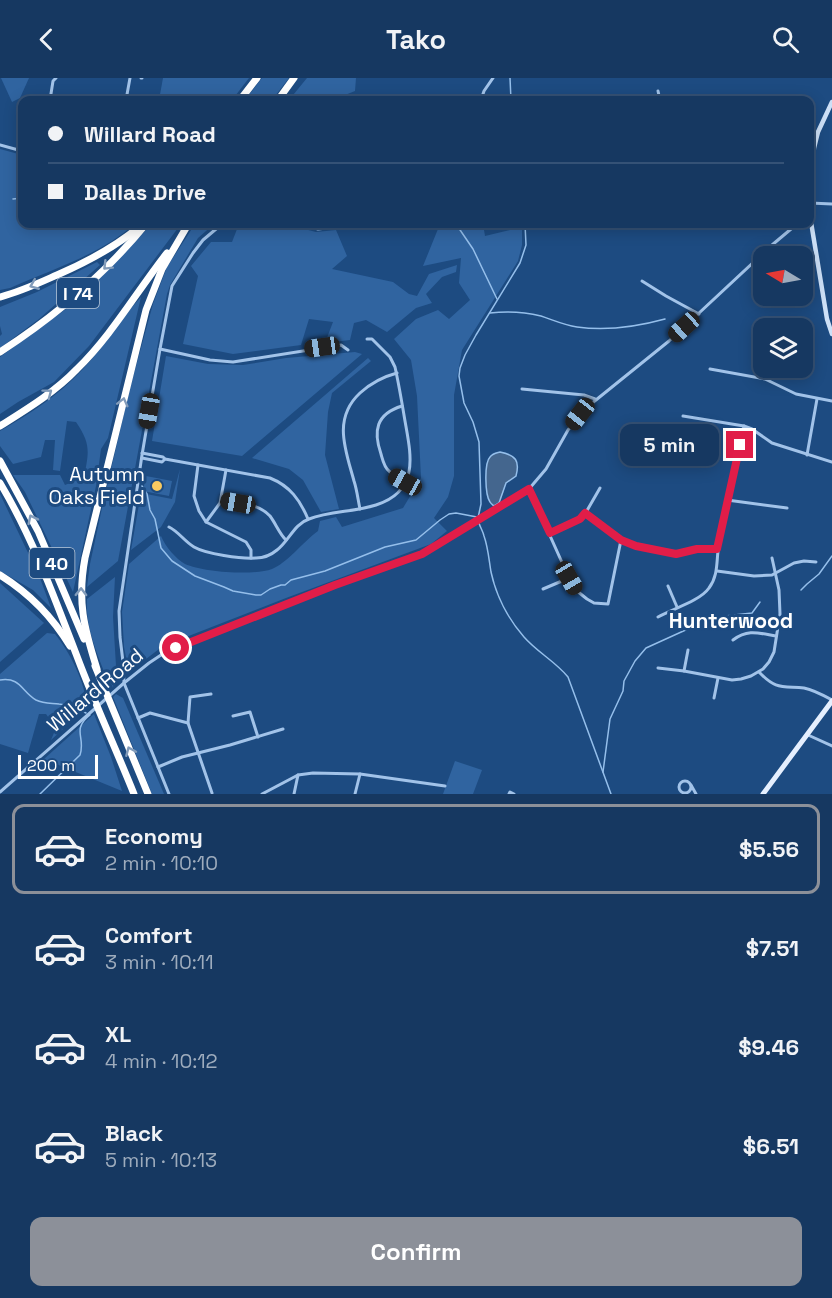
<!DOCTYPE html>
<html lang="en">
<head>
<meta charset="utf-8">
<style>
  :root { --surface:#163861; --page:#23436a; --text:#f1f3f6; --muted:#9eacbd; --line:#355276; --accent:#8c9099 }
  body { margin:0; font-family:"Space Grotesk",sans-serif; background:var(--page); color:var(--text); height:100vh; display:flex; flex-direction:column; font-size:22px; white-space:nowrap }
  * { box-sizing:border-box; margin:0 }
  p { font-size:20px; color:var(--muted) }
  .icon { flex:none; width:33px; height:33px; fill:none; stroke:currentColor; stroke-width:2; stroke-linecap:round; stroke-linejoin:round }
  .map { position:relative; height:716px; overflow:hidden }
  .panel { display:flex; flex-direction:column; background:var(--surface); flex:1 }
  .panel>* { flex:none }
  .hud { position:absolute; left:18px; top:18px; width:796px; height:132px; border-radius:12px; box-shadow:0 3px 15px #0003,0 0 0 2px var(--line); display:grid; align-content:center; height:132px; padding:0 30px; background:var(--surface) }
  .needle { width:39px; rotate:280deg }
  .controls { position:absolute; left:753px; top:168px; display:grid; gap:12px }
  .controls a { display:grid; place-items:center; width:60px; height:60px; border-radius:12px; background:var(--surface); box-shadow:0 3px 15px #0003,0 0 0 2px var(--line); font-size:30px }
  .scale { position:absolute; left:18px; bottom:15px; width:80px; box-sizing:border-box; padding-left:6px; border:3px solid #fff; border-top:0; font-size:16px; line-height:21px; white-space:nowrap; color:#fff; -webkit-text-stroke:4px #1d4b81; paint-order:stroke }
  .end { position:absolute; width:27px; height:27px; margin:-14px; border:8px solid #e11d48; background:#fff; box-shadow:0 0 0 3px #fff }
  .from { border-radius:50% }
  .bubble { position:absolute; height:42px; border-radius:12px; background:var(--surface); box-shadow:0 3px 15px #0003,0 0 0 2px var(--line); font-size:20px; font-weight:700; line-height:42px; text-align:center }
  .car { position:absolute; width:18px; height:36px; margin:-18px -9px; border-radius:8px; box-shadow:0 0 4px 2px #0007; background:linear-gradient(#222 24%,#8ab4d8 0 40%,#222 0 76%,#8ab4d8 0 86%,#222 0) }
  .hud b { display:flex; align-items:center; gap:21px; height:57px; font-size:22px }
  .hud b+b { border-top:2px solid var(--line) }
  .hud i { width:15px; height:15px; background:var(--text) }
  ul { padding:10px 0 0; list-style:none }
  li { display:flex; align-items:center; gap:18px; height:90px; margin:0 12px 9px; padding:0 18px; border:3px solid transparent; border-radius:12px }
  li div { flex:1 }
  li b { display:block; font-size:22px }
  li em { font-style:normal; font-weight:700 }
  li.active { border-color:var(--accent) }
  li>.icon { width:54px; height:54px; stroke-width:1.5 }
  .action { display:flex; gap:12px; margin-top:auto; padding:12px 30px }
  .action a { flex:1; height:69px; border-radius:12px; background:var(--accent); color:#fff; font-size:24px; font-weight:700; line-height:69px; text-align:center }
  header { display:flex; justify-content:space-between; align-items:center; height:78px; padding:0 30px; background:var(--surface); font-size:27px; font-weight:700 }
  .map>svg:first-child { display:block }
  .green { fill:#3064a0 }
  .water { fill:#44668e; stroke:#95bfeb; stroke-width:1.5 }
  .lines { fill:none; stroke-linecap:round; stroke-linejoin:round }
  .stream { stroke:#95bfeb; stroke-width:1.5 }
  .street { stroke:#a2c3e9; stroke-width:3 }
  .secondary { stroke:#cde0f7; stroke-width:4.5 }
  .primary { stroke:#e5effe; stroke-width:5 }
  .highway { stroke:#fff; stroke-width:7 }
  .oneway { stroke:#839cba }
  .route { stroke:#e11d48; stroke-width:8 }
  .poi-dot { fill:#f9ca60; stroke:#1d4b81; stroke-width:2 }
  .labels { text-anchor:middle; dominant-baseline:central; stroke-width:6; stroke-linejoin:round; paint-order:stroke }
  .shield { fill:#1d4b81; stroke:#bbc9d9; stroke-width:1.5 }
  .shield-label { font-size:18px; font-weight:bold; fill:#fff }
  .poi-label { font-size:20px; fill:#fff; stroke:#1d4b81; text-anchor:end }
  .street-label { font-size:20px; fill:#fff; stroke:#1d4b81 }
  .neighbourhood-label { font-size:21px; font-weight:bold; fill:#fff; stroke:#1d4b81 }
</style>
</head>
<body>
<header><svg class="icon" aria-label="back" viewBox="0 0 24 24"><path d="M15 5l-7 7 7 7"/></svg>Tako<svg class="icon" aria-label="search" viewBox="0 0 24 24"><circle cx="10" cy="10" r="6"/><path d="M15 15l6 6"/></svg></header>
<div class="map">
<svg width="832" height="716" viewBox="0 0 832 716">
  <rect width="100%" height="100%" fill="#1d4b81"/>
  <!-- green -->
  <g class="green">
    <polygon points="1,0 29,0 20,20 12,24"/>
    <polygon points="163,0 249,0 232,22 159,22"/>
    <polygon points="262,0 289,0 272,22 245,22"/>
    <polygon points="307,0 356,0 355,13 335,21 333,22 289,22"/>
    <path d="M0,71L22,77V146H135C99,177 53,191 10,210L0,212Z"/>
    <polygon points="152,146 181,146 89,268 54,304 18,324 0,336 0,279 81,220"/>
    <polygon points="195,146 214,146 198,160 170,207 167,216 118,483 87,509 90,486 102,430 130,310 153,226 167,189"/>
    <polygon points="239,146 285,146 316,154 336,152 347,178 332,191 393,204 409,216 417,218 429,196 457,187 456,194 442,199 426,216 432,225 416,230 387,254 366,242 354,245 350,262 325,265 333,244 309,241 301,267 233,276 183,266 198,198 191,188 211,164 232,164"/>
    <path d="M440,146H483L485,158L522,149V167L518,183L462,272L454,317V398L448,419L434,440L447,453L431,466L286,520L163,568L129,594L124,569L122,534L129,486L161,458C165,468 176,481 185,486C203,494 253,498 272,491C286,486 304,463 318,453L320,443L336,439L342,449L403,430L421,400L417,318L411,282L394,261L416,241L438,232L449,241L470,222L459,205L461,180L423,188Z"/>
    <polygon points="97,184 100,187 39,241 0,270 0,258 2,256 0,248 0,229 37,214"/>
    <path d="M141,219L108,360L101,371L96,408L73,514L25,414L13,397H60L65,407L84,399C89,374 91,366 76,344L67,343L60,393L53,392L55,362H45L41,379L13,386L0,368V353C30,336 59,317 82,292C104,269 120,241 141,219Z"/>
    <polygon points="355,274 362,276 242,378 152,363 166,278 208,286 243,287 286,280"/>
    <polygon points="368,280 371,283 332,315 328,334 325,377 339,431 321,434 303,402 289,391 252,380"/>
    <polygon points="180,391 175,424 161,449 131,472 141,415 172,421"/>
    <polygon points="146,398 172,403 169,418 143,413"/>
    <polygon points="0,416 40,500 51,530 33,512 0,493"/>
    <path d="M115,499L113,539L117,604L111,611C100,582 85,552 87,521Z"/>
    <polygon points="0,505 44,545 0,584"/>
    <path d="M47,555L55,556C71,576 85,604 87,629L51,662L56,650L46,636H39L28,675L0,666V596Z"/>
    <polygon points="116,616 123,620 164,716 152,716 113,619"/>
    <polygon points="94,636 111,679 122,713 44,681"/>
    <polygon points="455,683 482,692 473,716 443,716"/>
  </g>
  <!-- water -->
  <path class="water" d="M500,374C516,377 520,383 516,398L506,405L499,425L494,428C493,427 491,426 490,424C485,417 484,385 490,379C493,375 496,375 500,374Z"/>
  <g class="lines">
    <!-- stream -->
    <g class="stream">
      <polyline points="510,0 511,22"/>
      <polyline points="13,121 22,120"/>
      <polyline points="456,146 473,171 497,221"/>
      <path d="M490,235C506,233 525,234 541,238C553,242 564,247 577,249C606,253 636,249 665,241"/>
      <polyline points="142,408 147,416 150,432 155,441 161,470 172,483 195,498 224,509 233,513 256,517 261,517 270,511 281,507 285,507 291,502 325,493 385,469 416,462 440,442 449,436 456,435 477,439"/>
      <polyline points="478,440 481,426 479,364 473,344 464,325 459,298 460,290 465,277 476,257 520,185 526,167 525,146"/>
      <path d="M479,445C480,449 483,453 484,458C488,469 489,482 491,494C496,517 508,541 524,559C537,574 556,584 568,599L611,716"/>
      <polyline points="801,512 807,506 819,496 832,478"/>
      <path d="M0,602C21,599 21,613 36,622C44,626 51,625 59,626C69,627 78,631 86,635"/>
      <polyline points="603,694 610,641 623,613 624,603 635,583 646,570 690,550 715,542 717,543 725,538 752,535 760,524"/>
      <path d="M40,716L80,677C86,659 71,652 90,637"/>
    </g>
    <!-- street -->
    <g class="street">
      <polyline points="141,0 142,0"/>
      <polyline points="658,13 660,22"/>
      <polyline points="50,22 53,3 56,0"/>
      <polyline points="126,22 130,0"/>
      <polyline points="481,22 484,13 493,0"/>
      <polyline points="0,67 22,73"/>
      <polyline points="810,125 832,126"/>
      <polyline points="303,146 318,151 335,149 335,146"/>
      <polyline points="642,203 666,218 699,236"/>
      <polyline points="160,271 210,282 233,284 341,267 348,272"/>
      <polyline points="710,291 765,301 796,316 832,323"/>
      <polyline points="522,311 584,317 595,321"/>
      <path d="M402,328C376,336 373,353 381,376C383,383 384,389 389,393C393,398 399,401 404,404"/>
      <polyline points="683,338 744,348 752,351 772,365 832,384"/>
      <path d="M142,375L163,379L165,381L270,400C290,408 300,422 308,441"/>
      <polyline points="807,377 817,321"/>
      <polyline points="142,380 162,384 165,381"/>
      <polyline points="198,387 194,418 199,433 206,444 246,464 251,472 251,480"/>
      <polyline points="529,411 569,500 577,513 587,521 594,525 608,526 621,462"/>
      <path d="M221,422C238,425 258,425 270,438C276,446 279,455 286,462"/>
      <polyline points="727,422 787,430"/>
      <path d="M360,431C358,422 357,412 354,403C346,373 332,341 360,315C371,305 382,299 397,295"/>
      <polyline points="585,436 621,462 636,468 676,476 697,471 717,471"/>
      <polyline points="206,444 220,425 226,392"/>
      <path d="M169,449C179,454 184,463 194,469C206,476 241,481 256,480C264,480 271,477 277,472C289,463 294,446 309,441C330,433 355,434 376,427C420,413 411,377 405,343C402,325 399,307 395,289L390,279L372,261H367"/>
      <polyline points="550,455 580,441 585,436 600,410"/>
      <polyline points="717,493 754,498 772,497 794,485 804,483 816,484"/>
      <polyline points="668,508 677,529"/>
      <polyline points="543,511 569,500"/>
      <path d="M658,539C672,531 700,523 709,510C719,497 716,481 719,466C726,426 735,387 744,348"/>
      <path d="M733,562C748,551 758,555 776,558"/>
      <polyline points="658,590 684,593 732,602 741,601 751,598 763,591 769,584 774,574 780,536 779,512 772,480"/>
      <polyline points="684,593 688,572"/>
      <path d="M759,594C776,612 782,608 804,610C814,612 823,617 832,622"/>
      <polyline points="211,616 190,619 188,645 212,715"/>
      <polyline points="714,620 718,600"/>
      <polyline points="233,638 250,634 258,659"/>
      <polyline points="138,640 150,635 188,645"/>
      <polyline points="808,657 832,668"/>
      <polyline points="158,689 182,679 230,667 283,651"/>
      <circle cx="685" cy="709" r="6"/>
      <polyline points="691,707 696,716"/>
      <polyline points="0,714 124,605 149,585 161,577 297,522 372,493 422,476 529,411 546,391 568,352 586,330 669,263 772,167 797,146"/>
      <polyline points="169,716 124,605 123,584 120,559 119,533 142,377 160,271 172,208 193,175 203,162 222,146"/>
      <polyline points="262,716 298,697 313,695 360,696 445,708"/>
      <polyline points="294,716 298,697"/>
      <polyline points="355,716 360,696"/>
      <polyline points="509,716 510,714 514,716"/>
    </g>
    <!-- secondary -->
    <g class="secondary">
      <polyline points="810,104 814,70 818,54 832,24"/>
      <polyline points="810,138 827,241 832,256"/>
    </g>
    <!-- primary -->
    <polyline class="primary" points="763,716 832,623"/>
    <!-- highway -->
    <g class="highway">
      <polyline points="240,22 257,0"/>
      <polyline points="278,22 294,0"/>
      <path d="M0,219C20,214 39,205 57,197C87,184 114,170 139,149"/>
      <path d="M0,274C54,239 105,196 146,146"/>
      <path d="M0,348C27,331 55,314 77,291C112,257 137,213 167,175"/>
      <polyline points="0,383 38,453 84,561"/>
      <path d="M0,405C33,460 55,521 78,581C95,626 116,671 134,716"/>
      <path d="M0,497C29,515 52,538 70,568"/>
      <polyline points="95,588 148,716"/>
      <path d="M97,591C84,550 77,523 85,480L146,232L162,191L186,150"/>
    </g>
  </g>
  <!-- one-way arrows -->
  <defs><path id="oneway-chevron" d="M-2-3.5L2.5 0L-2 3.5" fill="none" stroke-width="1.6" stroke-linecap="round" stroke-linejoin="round" transform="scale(1.5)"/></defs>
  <g class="oneway">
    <use href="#oneway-chevron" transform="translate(107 188) rotate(135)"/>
    <use href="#oneway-chevron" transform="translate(34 207) rotate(158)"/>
    <use href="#oneway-chevron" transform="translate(48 315) rotate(-37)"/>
    <use href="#oneway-chevron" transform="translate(123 324) rotate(-76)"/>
    <use href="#oneway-chevron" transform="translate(32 441) rotate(-116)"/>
    <use href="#oneway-chevron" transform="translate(81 514) rotate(-89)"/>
    <use href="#oneway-chevron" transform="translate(130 673) rotate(-113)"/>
  </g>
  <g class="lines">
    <!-- route -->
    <polyline class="route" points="176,570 335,507 422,476 529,411 550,455 580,441 585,435 621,462 636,468 676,476 697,471 717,471 740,367"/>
  </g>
  <!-- markers -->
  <circle class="poi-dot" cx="157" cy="408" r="6"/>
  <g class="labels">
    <!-- shield labels -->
    <g class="shield">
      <rect x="57" y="200" width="42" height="30" rx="4.5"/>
      <rect x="29.5" y="470" width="45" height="30" rx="4.5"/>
    </g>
    <g class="shield-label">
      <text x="78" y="215">I 74</text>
      <text x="52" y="485">I 40</text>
    </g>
    <!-- poi labels -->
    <g class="poi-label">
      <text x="145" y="396">Autumn<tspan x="145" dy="23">Oaks Field</tspan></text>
    </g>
    <!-- street labels -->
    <g class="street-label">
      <text transform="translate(95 612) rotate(-40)">Willard Road</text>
    </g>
    <!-- neighbourhood labels -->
    <g class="neighbourhood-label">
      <text x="731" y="542">Hunterwood</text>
    </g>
  </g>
</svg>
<div class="controls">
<a><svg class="needle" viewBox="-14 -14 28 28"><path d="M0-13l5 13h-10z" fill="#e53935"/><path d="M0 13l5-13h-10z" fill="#9eacbd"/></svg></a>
<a><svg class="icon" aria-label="layers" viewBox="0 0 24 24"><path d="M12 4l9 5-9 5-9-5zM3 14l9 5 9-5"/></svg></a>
</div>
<div class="scale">200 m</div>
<i class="end from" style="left:176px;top:570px"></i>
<i class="end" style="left:740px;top:367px"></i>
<div class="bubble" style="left:620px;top:346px;width:99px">5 min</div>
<i class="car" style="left:684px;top:249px;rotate:228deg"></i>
<i class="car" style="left:322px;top:269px;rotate:262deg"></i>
<i class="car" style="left:149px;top:333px;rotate:190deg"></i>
<i class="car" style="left:580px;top:336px;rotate:218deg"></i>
<i class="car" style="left:405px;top:404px;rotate:299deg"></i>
<i class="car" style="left:238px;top:425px;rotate:280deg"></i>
<i class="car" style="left:569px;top:500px;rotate:150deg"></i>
<div class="hud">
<b><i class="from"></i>Willard Road</b>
<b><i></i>Dallas Drive</b>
</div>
</div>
<section class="panel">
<ul>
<li class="active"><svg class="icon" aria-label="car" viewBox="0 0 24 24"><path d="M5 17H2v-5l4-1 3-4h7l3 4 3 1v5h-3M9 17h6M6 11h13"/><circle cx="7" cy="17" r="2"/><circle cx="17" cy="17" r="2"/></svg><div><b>Economy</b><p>2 min · 10:10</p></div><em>$5.56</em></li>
<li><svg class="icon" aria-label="car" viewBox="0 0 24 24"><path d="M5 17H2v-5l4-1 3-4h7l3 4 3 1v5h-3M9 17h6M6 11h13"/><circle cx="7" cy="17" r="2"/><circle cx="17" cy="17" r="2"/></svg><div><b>Comfort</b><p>3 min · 10:11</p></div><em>$7.51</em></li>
<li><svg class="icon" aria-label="car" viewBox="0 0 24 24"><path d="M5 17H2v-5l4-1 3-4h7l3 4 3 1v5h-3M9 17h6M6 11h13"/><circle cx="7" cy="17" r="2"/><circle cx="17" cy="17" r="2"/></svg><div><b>XL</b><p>4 min · 10:12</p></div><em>$9.46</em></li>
<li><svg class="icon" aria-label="car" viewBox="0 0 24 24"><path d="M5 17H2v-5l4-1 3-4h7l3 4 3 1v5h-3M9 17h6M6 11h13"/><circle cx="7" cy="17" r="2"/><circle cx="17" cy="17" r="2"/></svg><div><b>Black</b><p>5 min · 10:13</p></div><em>$6.51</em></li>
</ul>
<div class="action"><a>Confirm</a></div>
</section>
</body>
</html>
